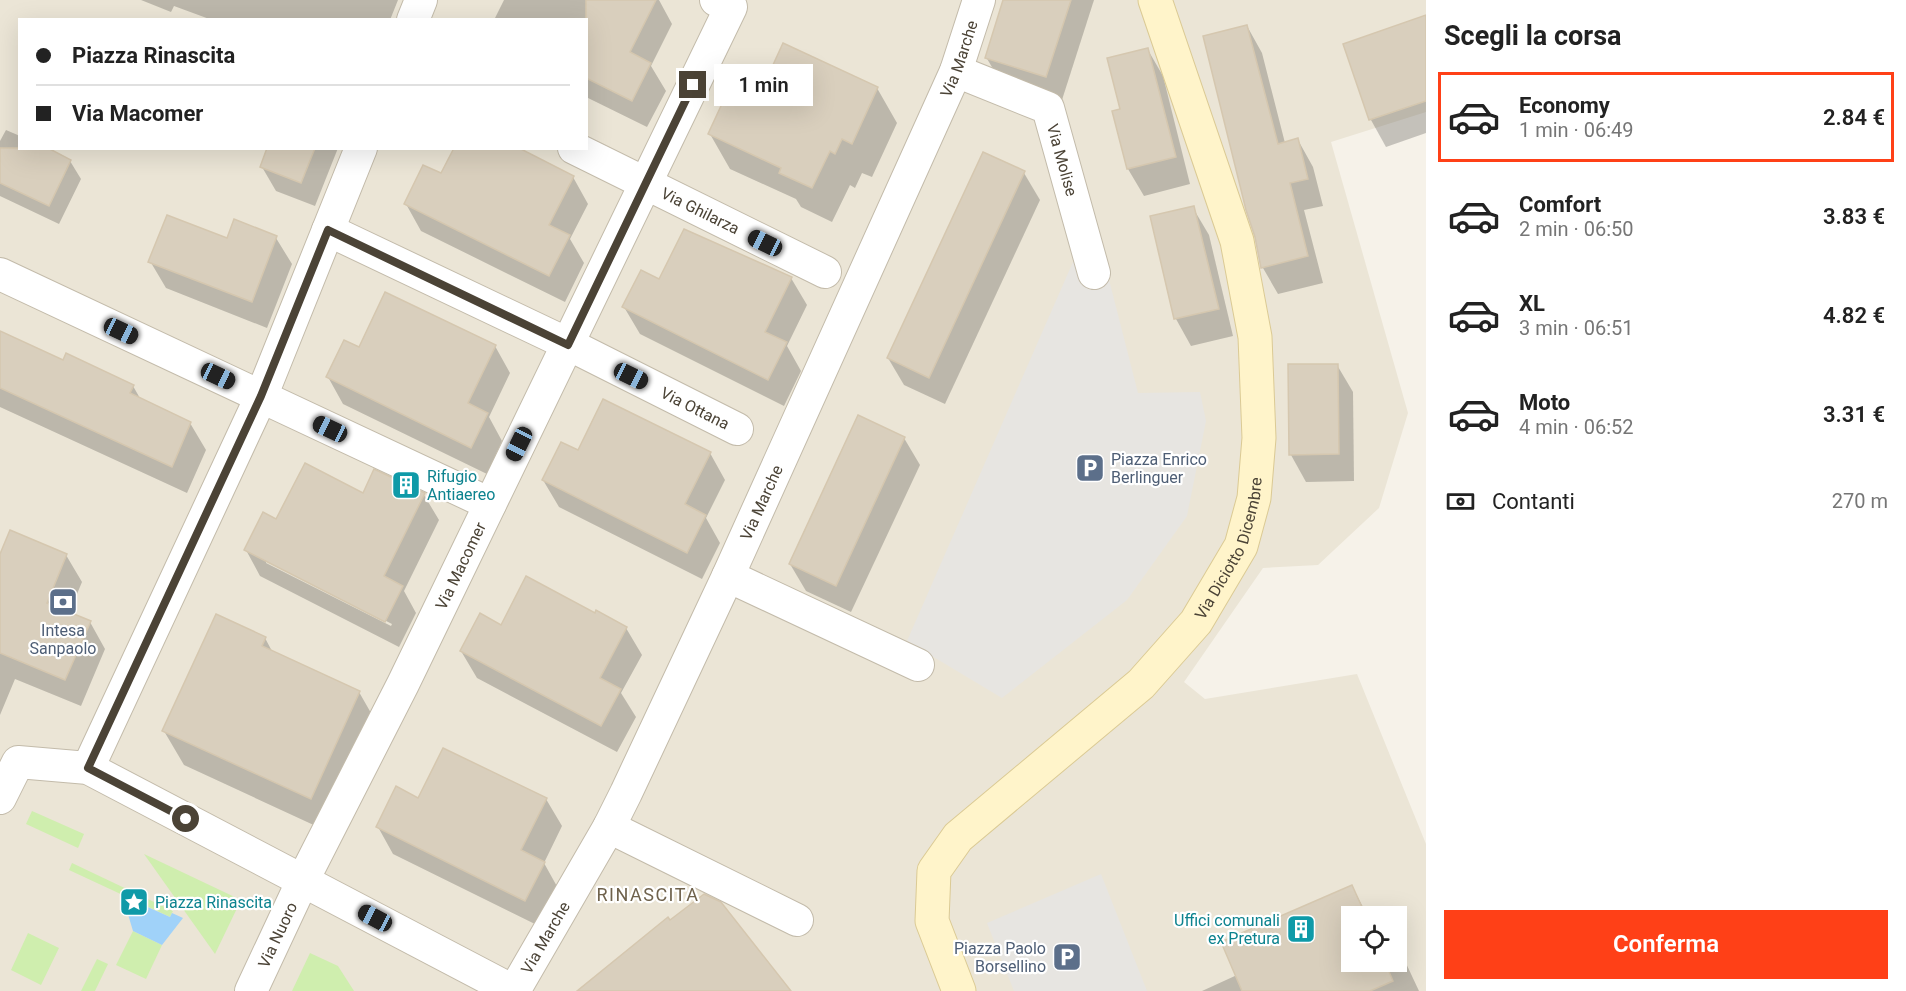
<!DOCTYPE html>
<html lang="it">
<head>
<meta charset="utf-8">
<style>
  :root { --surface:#fff; --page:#f6f6f6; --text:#222; --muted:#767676; --line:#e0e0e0; --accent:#ff4017 }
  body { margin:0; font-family:Roboto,sans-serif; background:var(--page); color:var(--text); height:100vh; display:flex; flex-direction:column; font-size:22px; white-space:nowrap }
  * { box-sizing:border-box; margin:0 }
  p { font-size:20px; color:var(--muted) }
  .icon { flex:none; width:33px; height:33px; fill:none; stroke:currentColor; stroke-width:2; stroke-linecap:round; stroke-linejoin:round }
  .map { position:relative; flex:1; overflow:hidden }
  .drawer { display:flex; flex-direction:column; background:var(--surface); width:480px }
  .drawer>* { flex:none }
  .hud { position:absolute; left:18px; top:18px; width:570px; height:132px; border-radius:0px; box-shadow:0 6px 24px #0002; display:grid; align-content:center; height:132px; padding:0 18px; background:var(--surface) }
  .fabs { position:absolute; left:1341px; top:906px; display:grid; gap:12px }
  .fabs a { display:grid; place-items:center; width:66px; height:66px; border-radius:0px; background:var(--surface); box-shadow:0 6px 24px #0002; font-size:30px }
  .end { position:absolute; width:27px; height:27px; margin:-14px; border:8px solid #4b4336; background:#fff; box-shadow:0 0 0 3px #fff }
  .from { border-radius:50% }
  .bubble { position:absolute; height:42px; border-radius:0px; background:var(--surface); box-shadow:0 6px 24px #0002; font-size:20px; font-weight:600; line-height:42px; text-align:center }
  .car { position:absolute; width:18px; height:36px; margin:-18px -9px; border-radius:8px; box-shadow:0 0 4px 2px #0007; background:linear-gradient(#222 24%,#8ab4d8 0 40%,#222 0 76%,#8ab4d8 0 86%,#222 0) }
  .hud b { display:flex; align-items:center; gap:21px; height:57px; font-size:22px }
  .hud b+b { border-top:2px solid var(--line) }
  .hud i { width:15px; height:15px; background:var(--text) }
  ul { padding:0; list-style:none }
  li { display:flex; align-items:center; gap:18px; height:90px; margin:0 12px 9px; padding:0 6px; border:3px solid transparent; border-radius:0px }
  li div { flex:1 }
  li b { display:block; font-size:22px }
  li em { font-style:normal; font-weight:600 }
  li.active { border-color:var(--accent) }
  li>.icon { width:54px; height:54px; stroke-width:1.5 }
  h2 { padding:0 18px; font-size:27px; line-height:72px }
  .pay { display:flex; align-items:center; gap:15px; height:66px; padding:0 18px; font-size:22px }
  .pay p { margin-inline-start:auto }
  .primary-button { display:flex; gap:12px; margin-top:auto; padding:12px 18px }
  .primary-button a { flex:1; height:69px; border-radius:0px; background:var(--accent); color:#fff; font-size:24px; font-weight:600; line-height:69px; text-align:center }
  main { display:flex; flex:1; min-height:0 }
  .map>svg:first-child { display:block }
  .residential { fill:#ebe5d6; fill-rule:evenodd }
  .green { fill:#cfeeae }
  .parking { fill:#e7e5e1 }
  .water { fill:#a0d2f9 }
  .shadow { fill:#0003; fill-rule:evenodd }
  .building { fill:#d9cfbd; stroke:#d5c7af; stroke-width:1.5 }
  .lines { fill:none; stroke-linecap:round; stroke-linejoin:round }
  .street-casing { stroke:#c3bbaa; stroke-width:34 }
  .secondary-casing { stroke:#dbca94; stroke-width:35 }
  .street { stroke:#fff; stroke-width:32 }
  .secondary { stroke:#fff4ca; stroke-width:33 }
  .route { stroke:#4b4336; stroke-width:8 }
  .labels { text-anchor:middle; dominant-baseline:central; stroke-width:4.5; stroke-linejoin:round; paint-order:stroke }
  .street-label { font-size:16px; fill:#4b4336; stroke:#fff }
  .service-label { font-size:16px; fill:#4e5e75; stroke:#fff; text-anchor:start }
  .culture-label { font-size:16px; fill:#0d838f; stroke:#fff; text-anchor:start }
  .neighbourhood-label { font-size:18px; letter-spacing:1.5px; fill:#6f624c; stroke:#fff }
</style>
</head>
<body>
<main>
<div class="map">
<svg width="1426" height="991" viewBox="0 0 1426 991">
  <rect width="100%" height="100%" fill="#f6f2e9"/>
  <!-- residential -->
  <path class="residential" d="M0,0H1426V112L1331,142L1408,413L1379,508L1318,565L1263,568L1184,682L1205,699L1357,674L1426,844V991H0ZM20,20H586V148H20ZM1352,916H1396V962H1352Z"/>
  <!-- green -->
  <g class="green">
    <polygon points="32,811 84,834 78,848 26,824"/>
    <polygon points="144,854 241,900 215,954"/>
    <polygon points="72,863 173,911 170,917 69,870"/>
    <polygon points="133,931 162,945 146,979 116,965"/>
    <polygon points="28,933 59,948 41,985 11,970"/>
    <polygon points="310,953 338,966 354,991 292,991"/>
    <polygon points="97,959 108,964 95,991 81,991"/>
  </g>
  <!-- parking -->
  <g class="parking">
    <polygon points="1076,255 1105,264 1138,393 1200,392 1206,421 1187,516 1127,600 1002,698 907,641"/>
    <polygon points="1101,874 1147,991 1014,991 987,923"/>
  </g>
  <!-- water -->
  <polygon class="water" points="132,900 170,917 172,913 183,918 162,945 133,931 127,911"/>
  <!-- shadow -->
  <g class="shadow">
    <polygon points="141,0 398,0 390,20 212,20 174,6 171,12"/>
    <polygon points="504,0 659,0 672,24 651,66 666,91 647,127 586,97 586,20 494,20"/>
    <polygon points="1005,0 1094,0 1061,103 1002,84 986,57"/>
    <polygon points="1426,17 1426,133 1386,147 1371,120 1344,45"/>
    <polygon points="1247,26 1262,53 1285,143 1298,140 1313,167 1323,206 1304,210 1323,283 1278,294 1263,268 1257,237"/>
    <polygon points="1148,50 1163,76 1190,184 1144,196 1128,169 1114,112 1121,110"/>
    <polygon points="767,80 877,88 897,123 872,177 862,173 855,188 850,185 832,222 801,207 796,199 730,169 710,134"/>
    <polygon points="6,130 20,136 20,148 70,161 81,179 59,224 0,196 0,141"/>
    <polygon points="269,148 338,148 315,206 276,191 262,167"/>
    <polygon points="984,154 1024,173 1040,200 945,404 904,385 888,358"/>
    <polygon points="442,175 573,177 588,204 570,239 584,263 565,302 421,231 406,204"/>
    <polygon points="1193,208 1209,235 1233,336 1191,346 1176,319 1151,217"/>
    <polygon points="235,221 276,238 292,264 267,328 166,288 150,261 227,240"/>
    <polygon points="791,278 807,305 787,346 801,371 784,406 640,334 624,307 659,281"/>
    <polygon points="0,333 64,362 133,386 141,400 190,423 206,450 187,493 0,407"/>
    <polygon points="495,346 510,373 489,417 502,441 487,474 343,404 328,377 360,349"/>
    <polygon points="1337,365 1353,392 1354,481 1306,482 1291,455"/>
    <polygon points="904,438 920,465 851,612 806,591 790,564"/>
    <polygon points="578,452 710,453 725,480 706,518 720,543 702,579 559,507 543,480"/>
    <path d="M363,495H424L439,520L404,591L416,613L399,647L260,576L246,550L277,521ZM266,559L392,624L391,626L266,563Z"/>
    <polygon points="66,555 82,582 69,613 90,622 105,649 81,706 15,679 0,715 0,558"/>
    <polygon points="595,615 626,628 642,655 621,693 636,717 617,752 477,678 461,651 502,627"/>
    <polygon points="265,638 273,653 359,692 379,727 331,833 184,765 164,731"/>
    <polygon points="444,750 546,799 562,826 544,863 559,890 541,927 393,854 378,827 419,800"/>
    <polygon points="1352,887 1368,916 1352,916 1352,962 1396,962 1396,942 1419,991 1202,991 1237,975"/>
  </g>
  <!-- building -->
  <g class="building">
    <polygon points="586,0 656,0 630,52 651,63 632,101 586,78"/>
    <polygon points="1003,0 1071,0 1046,77 985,58"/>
    <polygon points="1426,15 1426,101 1369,120 1343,44"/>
    <polygon points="1247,25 1278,144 1298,138 1308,179 1290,183 1308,256 1261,268 1255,237 1246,210 1203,36"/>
    <polygon points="783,43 878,87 852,144 842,139 835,154 830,151 812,188 779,173 781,168 708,134 740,65 767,78"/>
    <polygon points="1148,48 1176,157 1127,169 1112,111 1120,109 1107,58"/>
    <polygon points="0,148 48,148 71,160 49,206 0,183"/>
    <polygon points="267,148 315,148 301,183 260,167"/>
    <polygon points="454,148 519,148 574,176 549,225 570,235 549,276 404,204 423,165 441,173"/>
    <polygon points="983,152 1025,171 929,378 887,358"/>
    <polygon points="1194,206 1219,309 1174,319 1150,216"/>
    <polygon points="167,215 227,238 234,219 277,236 252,302 148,262"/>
    <polygon points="684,229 792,277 765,332 787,342 768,380 622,307 641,270 659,279"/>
    <polygon points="385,292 496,345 468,403 488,413 471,448 326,377 344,340 359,347"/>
    <polygon points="0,331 63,360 66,353 134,385 130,393 191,422 172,467 0,388"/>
    <polygon points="1288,364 1338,364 1339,454 1289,455"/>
    <polygon points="603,399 711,452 685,504 706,515 687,553 542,480 561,442 578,450"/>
    <polygon points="858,415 905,437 836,586 789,564"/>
    <polygon points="305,463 363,493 374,469 425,493 384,576 403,586 385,622 244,550 263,512 276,519"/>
    <polygon points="10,530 67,554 47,603 91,621 65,680 0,653 0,554"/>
    <polygon points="526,576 595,613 596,610 627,627 600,678 621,689 601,726 460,651 480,613 501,625"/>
    <polygon points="216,614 266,637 262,646 360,691 311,799 162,731"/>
    <polygon points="443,748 547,798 521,850 545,862 525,901 376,827 396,786 418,798"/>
    <polygon points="1352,885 1366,916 1352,916 1352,962 1385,962 1393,981 1370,991 1242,991 1221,942"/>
    <polygon points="704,894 721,902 791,991 577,991 668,917 670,920"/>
  </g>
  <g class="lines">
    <!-- street casing -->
    <g class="street-casing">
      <g id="street">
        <polyline points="413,20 421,0"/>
        <path id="s1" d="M956,71L1048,108L1094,273"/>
        <path id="s2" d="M574,148L825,272"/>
        <path id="s3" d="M328,230L568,344L737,429"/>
        <polyline points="0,274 490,504"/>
        <polyline points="728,576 918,665"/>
        <polyline points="88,768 261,397 361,148"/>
        <polyline points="0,798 18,762 88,768 513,991"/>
        <polyline points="609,827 797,920"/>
        <path id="s4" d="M251,991L303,880L403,684L731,7L716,0"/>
        <path id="s5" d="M514,991L609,827L626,793L728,576L956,71L979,0"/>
      </g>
    </g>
    <!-- secondary casing -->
    <g class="secondary-casing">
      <g id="secondary">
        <path id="s6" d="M959,991L932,921L934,871L958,837L1141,684L1196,622L1241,546L1254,498L1259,438L1255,337L1237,241L1155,0"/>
      </g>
    </g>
    <!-- street -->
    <use href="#street" class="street"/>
    <!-- secondary -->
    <use href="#secondary" class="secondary"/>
  </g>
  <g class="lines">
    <!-- route -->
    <polyline class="route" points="186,819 88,768 261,396 328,230 568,345 693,85"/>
  </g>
  <!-- icons -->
  <defs>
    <g id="parking-square" transform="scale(1.5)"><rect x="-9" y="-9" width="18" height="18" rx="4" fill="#5c6f8a" stroke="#fff"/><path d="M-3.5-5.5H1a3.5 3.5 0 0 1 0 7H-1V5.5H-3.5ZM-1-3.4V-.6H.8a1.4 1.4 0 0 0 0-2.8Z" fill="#fff"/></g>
    <g id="building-square" transform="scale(1.5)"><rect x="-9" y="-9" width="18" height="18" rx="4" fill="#0f9aa8" stroke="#fff"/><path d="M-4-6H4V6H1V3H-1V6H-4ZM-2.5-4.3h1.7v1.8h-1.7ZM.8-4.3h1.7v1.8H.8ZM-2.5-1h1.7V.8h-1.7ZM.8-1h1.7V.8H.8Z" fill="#fff"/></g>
    <g id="bank-square" transform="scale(1.5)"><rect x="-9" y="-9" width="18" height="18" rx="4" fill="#5c6f8a" stroke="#fff"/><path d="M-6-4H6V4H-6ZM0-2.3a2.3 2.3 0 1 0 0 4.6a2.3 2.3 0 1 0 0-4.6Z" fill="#fff"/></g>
    <g id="sight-square" transform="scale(1.5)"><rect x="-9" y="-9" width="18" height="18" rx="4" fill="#0f9aa8" stroke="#fff"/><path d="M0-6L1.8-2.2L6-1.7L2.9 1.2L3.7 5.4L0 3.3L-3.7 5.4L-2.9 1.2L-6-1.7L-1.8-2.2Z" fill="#fff"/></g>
  </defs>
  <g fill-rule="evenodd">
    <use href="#parking-square" x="1090" y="468"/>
    <use href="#building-square" x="406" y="485"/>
    <use href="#bank-square" x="63" y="602"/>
    <use href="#sight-square" x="134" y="902"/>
    <use href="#building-square" x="1301" y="929"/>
    <use href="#parking-square" x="1067" y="957"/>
  </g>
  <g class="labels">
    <!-- street labels -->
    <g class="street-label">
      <text stroke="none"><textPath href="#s5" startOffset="1034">Via Marche</textPath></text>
      <text stroke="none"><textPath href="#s1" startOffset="153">Via Molise</textPath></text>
      <text stroke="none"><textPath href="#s2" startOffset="141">Via Ghilarza</textPath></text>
      <text stroke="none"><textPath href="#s3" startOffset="408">Via Ottana</textPath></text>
      <text stroke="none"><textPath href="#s5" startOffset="548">Via Marche</textPath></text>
      <text stroke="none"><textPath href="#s6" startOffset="570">Via Diciotto Dicembre</textPath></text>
      <text stroke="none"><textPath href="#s4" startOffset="474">Via Macomer</textPath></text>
      <text stroke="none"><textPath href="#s4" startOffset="62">Via Nuoro</textPath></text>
      <text stroke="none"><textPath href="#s5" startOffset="62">Via Marche</textPath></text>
    </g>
    <!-- service labels -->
    <g class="service-label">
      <text x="1111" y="459">Piazza Enrico<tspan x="1111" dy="18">Berlinguer</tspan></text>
      <text x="63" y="630" text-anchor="middle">Intesa<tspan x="63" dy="18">Sanpaolo</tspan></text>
      <text x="1046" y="948" text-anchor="end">Piazza Paolo<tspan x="1046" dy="18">Borsellino</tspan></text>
    </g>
    <!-- culture labels -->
    <g class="culture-label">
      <text x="427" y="476">Rifugio<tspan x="427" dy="18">Antiaereo</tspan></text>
      <text x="155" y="902">Piazza Rinascita</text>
      <text x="1280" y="920" text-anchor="end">Uffici comunali<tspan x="1280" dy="18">ex Pretura</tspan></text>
    </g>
    <!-- neighbourhood labels -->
    <g class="neighbourhood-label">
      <text x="648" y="894">RINASCITA</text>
    </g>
  </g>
</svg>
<div class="fabs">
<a><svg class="icon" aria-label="locate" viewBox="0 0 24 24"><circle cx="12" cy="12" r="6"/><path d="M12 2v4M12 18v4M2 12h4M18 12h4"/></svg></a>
</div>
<i class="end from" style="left:186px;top:819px"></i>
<i class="end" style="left:693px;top:85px"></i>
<div class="bubble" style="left:714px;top:64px;width:99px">1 min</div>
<i class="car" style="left:765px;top:243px;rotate:296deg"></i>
<i class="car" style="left:121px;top:331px;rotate:115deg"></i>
<i class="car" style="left:218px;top:376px;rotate:115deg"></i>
<i class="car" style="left:631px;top:376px;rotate:116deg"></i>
<i class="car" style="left:330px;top:429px;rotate:295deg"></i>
<i class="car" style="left:519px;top:444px;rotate:206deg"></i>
<i class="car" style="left:375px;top:918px;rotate:298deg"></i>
<div class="hud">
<b><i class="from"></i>Piazza Rinascita</b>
<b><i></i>Via Macomer</b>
</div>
</div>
<section class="drawer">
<h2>Scegli la corsa</h2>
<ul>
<li class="active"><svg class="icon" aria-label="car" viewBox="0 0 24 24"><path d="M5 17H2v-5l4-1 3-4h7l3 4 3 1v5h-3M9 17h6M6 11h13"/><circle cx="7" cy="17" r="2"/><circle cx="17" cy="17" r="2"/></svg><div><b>Economy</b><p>1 min · 06:49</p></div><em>2.84 €</em></li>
<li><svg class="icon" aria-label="car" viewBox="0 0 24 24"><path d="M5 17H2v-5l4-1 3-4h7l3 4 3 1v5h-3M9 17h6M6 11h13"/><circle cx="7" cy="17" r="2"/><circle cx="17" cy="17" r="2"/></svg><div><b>Comfort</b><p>2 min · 06:50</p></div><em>3.83 €</em></li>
<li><svg class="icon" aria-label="car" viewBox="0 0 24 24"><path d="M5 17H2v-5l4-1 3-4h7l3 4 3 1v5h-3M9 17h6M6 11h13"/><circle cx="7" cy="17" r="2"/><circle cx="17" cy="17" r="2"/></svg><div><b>XL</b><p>3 min · 06:51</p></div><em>4.82 €</em></li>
<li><svg class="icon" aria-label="car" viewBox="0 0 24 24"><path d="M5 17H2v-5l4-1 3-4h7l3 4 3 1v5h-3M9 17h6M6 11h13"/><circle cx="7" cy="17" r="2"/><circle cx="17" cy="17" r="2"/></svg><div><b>Moto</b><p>4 min · 06:52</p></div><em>3.31 €</em></li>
</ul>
<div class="pay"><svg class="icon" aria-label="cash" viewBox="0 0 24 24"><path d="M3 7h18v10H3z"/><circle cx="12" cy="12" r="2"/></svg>Contanti<p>270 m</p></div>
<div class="primary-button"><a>Conferma</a></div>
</section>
</main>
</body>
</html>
